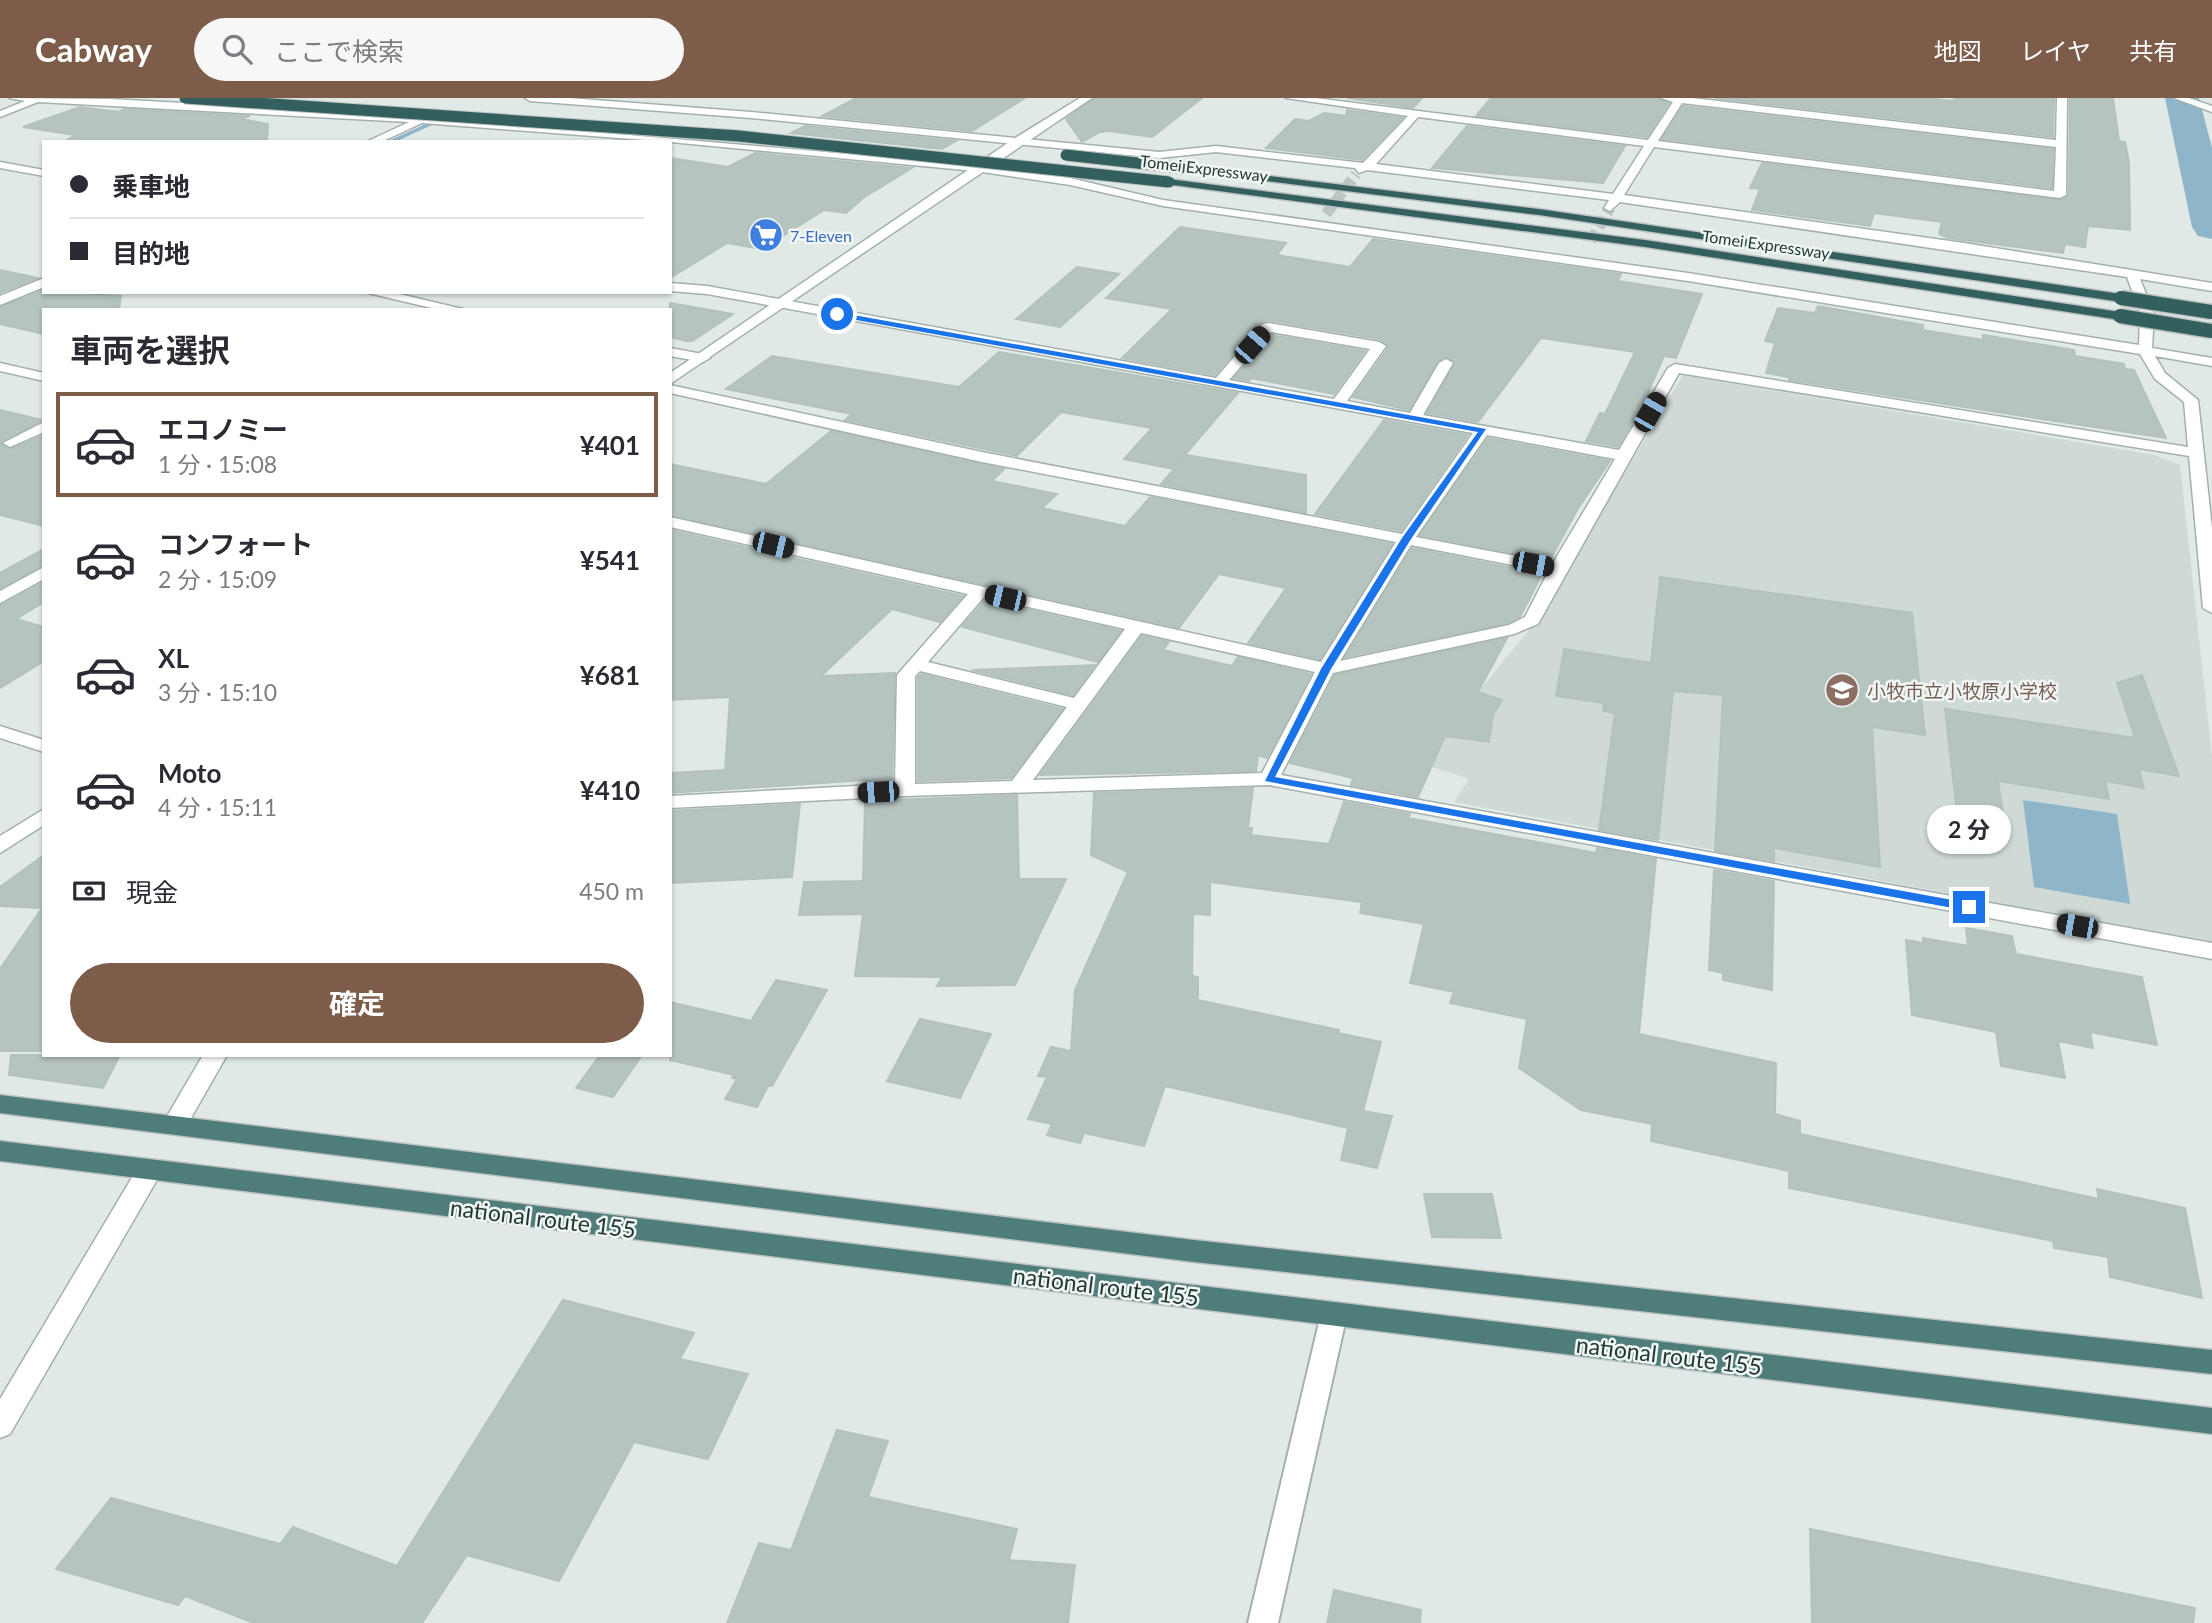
<!DOCTYPE html>
<html lang="ja">
<head>
<meta charset="utf-8">
<style>
  :root { --surface:#fff; --page:#f7f7f7; --text:#2b2b33; --muted:#7c7c81; --line:#e1e1e2; --accent:#7d5c4a }
  body { margin:0; font-family:Lato,"Noto Sans JP",sans-serif; background:var(--page); color:var(--text); height:100vh; display:flex; flex-direction:column; font-size:26px; white-space:nowrap }
  * { box-sizing:border-box; margin:0 }
  p { font-size:23px; color:var(--muted) }
  .icon { flex:none; width:38px; height:38px; fill:none; stroke:currentColor; stroke-width:2; stroke-linecap:round; stroke-linejoin:round }
  .map { position:relative; flex:1; overflow:hidden }
  .panel { position:absolute; left:42px; top:210px; width:630px; height:749px; display:flex; flex-direction:column; background:var(--surface); border-radius:0px; box-shadow:0 2px 5px #0004 }
  .panel>* { flex:none }
  .hud { position:absolute; left:42px; top:42px; width:630px; height:154px; border-radius:0px; box-shadow:0 2px 5px #0004; display:grid; align-content:center; height:154px; padding:0 28px; background:var(--surface) }
  .end { position:absolute; width:32px; height:32px; margin:-16px; border:9px solid #1a73e8; background:#fff; box-shadow:0 0 0 4px #fff }
  .from { border-radius:50% }
  .bubble { position:absolute; height:49px; border-radius:24px; background:var(--surface); box-shadow:0 2px 5px #0004; font-size:23px; font-weight:700; line-height:49px; text-align:center }
  .car { position:absolute; width:21px; height:42px; margin:-21px -10px; border-radius:9px; box-shadow:0 0 5px 2px #0007; background:linear-gradient(#222 24%,#8ab4d8 0 40%,#222 0 76%,#8ab4d8 0 86%,#222 0) }
  .hud b { display:flex; align-items:center; gap:24px; height:66px; font-size:26px }
  .hud b+b { border-top:2px solid var(--line) }
  .hud i { width:18px; height:18px; background:var(--text) }
  ul { padding:0; list-style:none }
  li { display:flex; align-items:center; gap:21px; height:105px; margin:0 14px 10px; padding:0 14px; border:4px solid transparent; border-radius:0px }
  li div { flex:1 }
  li b { display:block; font-size:26px }
  li em { font-style:normal; font-weight:700 }
  li.on { border-color:var(--accent) }
  li>.icon { width:63px; height:63px; stroke-width:1.5 }
  h2 { padding:0 28px; font-size:32px; line-height:84px }
  .pay { display:flex; align-items:center; gap:18px; height:77px; padding:0 28px; font-size:26px }
  .pay p { margin-inline-start:auto }
  .button { display:flex; gap:14px; margin-top:auto; padding:14px 28px }
  .button a { flex:1; height:80px; border-radius:42px; background:var(--accent); color:#fff; font-size:28px; font-weight:700; line-height:80px; text-align:center }
  header { display:flex; align-items:center; gap:42px; box-sizing:border-box; height:98px; padding:0 35px; background:var(--accent); color:#fff }
  header strong { font-size:33px }
  nav { display:flex; gap:38px; margin-inline-start:auto; font-size:24px }
  .search { width:490px; height:63px; background:var(--page); display:flex; align-items:center; gap:18px; box-sizing:border-box; padding:0 24px; border-radius:38px; color:var(--muted); font-size:26px }
  .map>svg:first-child { display:block }
  .built { fill:#cfd9d6 }
  .water { fill:#8fb6c8 }
  .lines { fill:none; stroke-linecap:round; stroke-linejoin:round }
  .stream { fill:#8fb6c8; fill-rule:evenodd }
  .river { fill:#8fb6c8; fill-rule:evenodd }
  .building { fill:#b6c4c0; stroke:#b4c2be; stroke-width:2 }
  .minor-tunnel { stroke:#bbc6c3; stroke-width:11; stroke-dasharray:11 5; stroke-linecap:butt }
  .service-casing { stroke:#a4b0ae; stroke-width:4 }
  .minor-casing { stroke:#a4b0ae; stroke-width:3 }
  .tertiary-casing { stroke:#a4b0ae; stroke-width:3 }
  .trunk-casing { stroke:#bdc3c2; stroke-width:3 }
  .motorway-casing { stroke:#bdc3c2; stroke-width:3 }
  .service { fill:#fff; fill-rule:evenodd }
  .minor { fill:#fff; fill-rule:evenodd }
  .tertiary { fill:#fff; fill-rule:evenodd }
  .trunk { fill:#4e7d7a; fill-rule:evenodd }
  .motorway { fill:#33605e; fill-rule:evenodd }
  .motorway-bridge-far1-casing { stroke:#bdc3c2; stroke-width:13; stroke-linecap:butt }
  .motorway-bridge-casing { stroke:#bdc3c2; stroke-width:17; stroke-linecap:butt }
  .motorway-bridge-far1 { stroke:#33605e; stroke-width:11 }
  .motorway-bridge { stroke:#33605e; stroke-width:14 }
  .route { fill:#1a73e8 }
  .labels { text-anchor:middle; dominant-baseline:central; stroke-width:5; stroke-linejoin:round; paint-order:stroke }
  .far-street-label { font-size:16px; fill:#233835; stroke:#f0f6f4 }
  .far-shop-label { font-size:16px; fill:#366cbe; stroke:#f0f6f4; text-anchor:start }
  .education-label { font-size:19px; fill:#785e54; stroke:#f0f6f4; text-anchor:start }
  .near-street-label { font-size:23px; fill:#233835; stroke:#f0f6f4 }
</style>
</head>
<body>
<header>
<strong>Cabway</strong>
<div class="search"><svg class="icon" aria-label="search" viewBox="0 0 24 24"><circle cx="10" cy="10" r="6"/><path d="M15 15l6 6"/></svg>ここで検索</div>
<nav><a>地図</a><a>レイヤ</a><a>共有</a></nav>
</header>
<div class="map">
<svg width="2212" height="1525" viewBox="0 0 2212 1525">
  <rect width="100%" height="100%" fill="#e1e9e7"/>
  <!-- built -->
  <polygon class="built" points="1683,277 2154,357 2180,367 2212,659 2212,844 1454,704 1469,681 1420,665 1534,526"/>
  <!-- water -->
  <polygon class="water" points="2023,702 2117,716 2130,806 2034,789"/>
  <g class="lines">
    <!-- stream -->
    <polygon class="stream" points="430,24 432,27 395,44 386,44"/>
    <!-- river -->
    <polygon class="river" points="2165,0 2199,0 2212,50 2212,141 2198,138 2192,129"/>
  </g>
  <!-- building -->
  <g class="building">
    <polygon points="856,0 1025,0 972,33 822,18"/>
    <polygon points="1095,0 1202,0 1152,39 1109,33 1100,34 1082,44 1066,21"/>
    <polygon points="1347,0 1422,0 1413,10"/>
    <polygon points="1491,0 1658,0 1669,5 1647,39 1476,18"/>
    <polygon points="1715,0 1923,0 1955,3 1954,0 2054,0 2053,39"/>
    <polygon points="2070,0 2113,0 2119,43 2125,44 2129,64 2130,132 2088,128 2085,149 2065,146 2063,155 1948,140 1939,136 1942,124 1874,115 1870,128 1752,112 1760,91 1750,90 1762,65 2061,102 2069,97"/>
    <polygon points="1683,8 2053,51 2052,90 1662,41"/>
    <polygon points="80,9 119,14 124,11 250,18 240,21 268,26 267,44 64,44 75,37 23,29"/>
    <polygon points="1347,12 1403,20 1362,62 1266,50 1295,21 1309,23 1324,15 1346,18"/>
    <polygon points="805,28 956,43 942,51 791,35"/>
    <polygon points="1467,28 1625,48 1603,85 1432,70"/>
    <polygon points="755,55 912,70 863,100 846,115 824,112 762,151 727,145 670,180 670,60 728,69"/>
    <polygon points="1180,129 1286,145 1277,157 1350,169 1373,141 1621,176 1618,183 1702,196 1676,260 1664,258 1643,306 1618,349 1586,343 1600,315 1605,316 1635,254 1541,240 1478,324 1427,315 1455,266 1447,259 1437,264 1409,312 1353,299 1388,250 1379,241 1267,222 1261,224 1215,277 1122,260 1172,211 1106,200"/>
    <polygon points="1077,169 1119,176 1060,229 1016,221"/>
    <polygon points="0,172 38,180 0,195"/>
    <polygon points="44,192 121,198 119,212 44,212 44,236 0,226 0,209"/>
    <polygon points="670,205 733,216 692,243 686,243 670,239"/>
    <polygon points="1818,208 1923,227 1923,232 1983,242 1983,237 2074,252 2075,258 2124,266 2125,271 2134,272 2166,340 1789,282 1789,279 1766,275 1775,245 1765,243 1778,210 1815,215"/>
    <polygon points="1272,237 1365,253 1334,296 1251,280 1249,283 1234,280"/>
    <polygon points="999,254 1238,295 1173,371 1124,361 1152,330 1061,314 1017,358 845,322 852,316 726,291 772,258 959,289"/>
    <polygon points="0,312 42,322 1,346 11,351 44,337 44,428 0,417"/>
    <polygon points="1384,322 1468,337 1401,433 1315,416"/>
    <polygon points="831,333 1004,371 992,383 1057,396 1042,410 1125,428 1150,399 1392,446 1320,561 1248,545 1286,490 1219,476 1179,530 670,417 670,366 766,386"/>
    <polygon points="1488,340 1610,363 1577,412 1550,462 1420,437"/>
    <polygon points="1186,357 1306,377 1306,415 1161,386"/>
    <polygon points="670,432 963,498 940,524 892,511 821,578 895,575 892,684 866,685 866,682 670,695 670,675 725,672 730,599 670,602"/>
    <polygon points="1412,450 1542,476 1520,519 1508,525 1345,559"/>
    <polygon points="44,451 44,467 0,490 0,475"/>
    <polygon points="1660,479 1912,515 1925,637 1872,629 1880,769 1774,750 1774,763 1715,753 1723,597 1673,593 1658,742 1599,732 1615,615 1603,613 1604,605 1556,598 1564,551 1651,565"/>
    <polygon points="44,484 44,504 16,521 44,529 44,563 0,590 0,508"/>
    <polygon points="985,502 1121,533 1098,564 962,529"/>
    <polygon points="1142,538 1169,544 1163,552 1232,568 1238,559 1311,576 1267,660 1258,657 1256,673 1040,677"/>
    <polygon points="1507,540 1478,594 1502,602 1493,617 1489,644 1445,638 1418,699 1351,687 1353,680 1290,665 1335,577"/>
    <polygon points="1095,567 1073,597 972,572"/>
    <polygon points="921,576 1063,611 1011,680 918,683 918,579"/>
    <polygon points="2142,577 2179,678 2139,671 2144,690 2105,683 2109,701 1998,683 2007,741 1999,740 2000,748 1960,741 1945,611 2135,640 2117,585"/>
    <polygon points="1253,690 1248,730 1252,730 1251,737 1329,746 1344,704 1410,716 1408,720 1596,755 1597,750 1656,761 1639,936 1776,965 1775,1016 1800,1023 1800,1036 2099,1101 2097,1091 2185,1110 2202,1200 2110,1179 2108,1159 2054,1150 2053,1143 1789,1090 1789,1073 1651,1043 1652,1026 1581,1012 1519,970 1527,921 1450,905 1454,894 1410,885 1424,826 1360,815 1362,804 1210,784 1210,817 1193,816 1192,878 1198,879 1198,902 1339,932 1338,935 1381,944 1363,1013 1392,1018 1377,1070 1341,1062 1348,1030 1165,988 1144,1048 1084,1035 1080,1045 1047,1037 1052,1026 1028,1021 1047,979 1038,978 1051,949 1071,953 1075,892 1128,774 1091,757 1094,695"/>
    <polygon points="1017,697 1019,781 1066,781 1015,887 937,888 942,879 855,878 863,816 799,817 804,784 863,783 865,703"/>
    <polygon points="800,706 792,779 670,785 670,713"/>
    <polygon points="44,757 44,953 0,953 0,871 42,810 0,808 0,789"/>
    <polygon points="1714,772 1774,783 1772,892 1723,882 1723,875 1709,872"/>
    <polygon points="1966,830 2012,838 2016,856 2142,879 2157,947 2090,934 2093,950 2058,943 2065,980 2001,968 1996,934 1912,917 1906,842 1923,845 1923,840 1968,848"/>
    <polygon points="776,882 827,892 772,988 768,988 757,1009 725,1001 737,981 732,980 734,977 670,962 670,904 751,923"/>
    <polygon points="920,921 991,936 960,1000 887,983"/>
    <polygon points="11,957 120,957 103,990 9,977"/>
    <polygon points="600,957 642,957 613,999 576,990"/>
    <polygon points="1424,1096 1492,1096 1501,1140 1432,1139"/>
    <polygon points="563,1202 694,1235 680,1261 748,1276 708,1361 634,1344 559,1483 467,1457 422,1525 254,1525 185,1498 178,1507 56,1471 111,1400 280,1446 293,1429 397,1468"/>
    <polygon points="837,1332 888,1343 868,1399 1017,1431 1009,1462 1075,1467 1068,1525 727,1525 759,1445 791,1452"/>
    <polygon points="1810,1431 2195,1510 2193,1525 1812,1525"/>
    <polygon points="1334,1492 1421,1512 1420,1525 1327,1525"/>
  </g>
  <g class="lines">
    <!-- minor-tunnel -->
    <g class="minor-tunnel">
      <polyline points="1326,116 1356,76"/>
      <polyline points="1591,143 1610,110"/>
    </g>
    <!-- service casing -->
    <g class="service-casing">
      <polygon id="service" points="1334,1205 1343,1208 1347,1216 1278,1525 1248,1525 1321,1216 1325,1208"/>
    </g>
    <!-- minor casing -->
    <g class="minor-casing">
      <g id="minor">
        <path d="M9,0L110,1L399,17L975,67L1070,80L1163,102L1688,175L2139,247L2140,215L2127,179L1620,104L1610,113L1604,110L1609,102L1367,72L1359,75L1355,70L1216,54L1159,60L751,20L530,3L525,0H569L751,14L1159,54L1216,48L1363,65L1408,18L1286,0H1315L1648,42L1673,4L1661,0H1692L2056,42L2057,0H2067L2066,97L2060,100L1654,49L1624,97L1964,145L2212,185V193L2140,181L2154,215L2152,250L2212,260V268L2155,258L2165,275L2198,302L2212,430V515L2203,510L2189,358L1679,275L1538,526L1514,536L1333,575L1281,677L2212,845V861L1269,687L905,698L670,710V698L895,686L897,577L968,496L670,429V419L1321,564L1396,444L982,364L670,295V287L982,354L1402,436L1473,335L707,196L670,193V185L707,188L1216,280L1263,226L1268,225L1379,244L1386,248L1347,303L1410,315L1439,265L1446,261L1453,265L1423,317L1619,352L1668,270L1675,266L2188,349L2184,304L2155,281L2140,256L1688,183L1163,108L1070,87L975,73L670,44L422,25L381,44H366L409,24L38,4L0,19V13L25,3ZM1682,5L2056,49L2054,93L1658,43ZM1418,19L1644,48L1613,96L1376,66ZM1271,234L1370,251L1334,301L1229,282ZM1487,337L1615,361L1553,465L1416,439ZM1411,447L1548,474L1525,519L1509,527L1340,563ZM984,499L1125,531L1074,600L928,564ZM1141,535L1315,574L1262,675L1033,682ZM920,573L1067,609L1012,683L915,686V578Z"/>
        <polygon points="2174,0 2189,0 2212,8 2212,14"/>
        <polygon points="0,64 44,72 44,78 0,70"/>
        <polygon points="44,180 44,189 0,207 0,198"/>
        <polygon points="364,194 391,194 467,212 440,212"/>
        <polygon points="670,250 708,257 710,260 703,264 670,258"/>
        <polygon points="0,265 44,275 44,283 0,273"/>
        <polygon points="44,324 44,334 10,349 3,345"/>
        <polygon points="44,469 44,481 0,505 0,493"/>
        <polygon points="0,628 44,642 44,654 0,640"/>
        <polygon points="203,957 227,957 183,1034 174,1036 165,1034 162,1027"/>
        <polygon points="149,1063 158,1066 162,1073 158,1080 10,1336 0,1340 0,1301 140,1066"/>
      </g>
    </g>
    <!-- tertiary casing -->
    <g class="tertiary-casing">
      <g id="tertiary">
        <polygon points="1080,0 1092,0 670,286 670,275 1015,40"/>
        <polygon points="44,711 44,727 0,755 0,738"/>
      </g>
    </g>
    <!-- trunk casing -->
    <g class="trunk-casing">
      <g id="trunk">
        <polygon points="0,997 1194,1142 2212,1252 2212,1276 1194,1164 0,1015"/>
        <polygon points="0,1043 2212,1310 2212,1336 0,1063"/>
      </g>
    </g>
    <!-- motorway casing -->
    <g class="motorway-casing">
      <g id="motorway">
        <polygon points="1181,67 1539,111 2121,196 2127,200 2121,204 1539,117 1177,72 1176,70"/>
        <polygon points="1169,81 1645,142 2120,214 2127,218 2120,222 1645,149 1165,86 1165,82"/>
      </g>
    </g>
    <!-- service -->
    <use href="#service" class="service"/>
    <!-- minor -->
    <use href="#minor" class="minor"/>
    <!-- tertiary -->
    <use href="#tertiary" class="tertiary"/>
    <!-- trunk -->
    <use href="#trunk" class="trunk"/>
    <!-- motorway -->
    <use href="#motorway" class="motorway"/>
    <!-- motorway-bridge-far1 casing -->
    <g class="motorway-bridge-far1-casing">
      <g id="motorway-bridge-far1">
        <polyline points="185,0 739,38 1169,84"/>
        <polyline points="1066,57 1181,70"/>
      </g>
    </g>
    <!-- motorway-bridge casing -->
    <g class="motorway-bridge-casing">
      <g id="motorway-bridge">
        <polyline points="2121,200 2212,214"/>
        <polyline points="2120,218 2212,233"/>
      </g>
    </g>
    <!-- motorway-bridge-far1 -->
    <use href="#motorway-bridge-far1" class="motorway-bridge-far1"/>
    <!-- motorway-bridge -->
    <use href="#motorway-bridge" class="motorway-bridge"/>
  </g>
  <!-- route -->
  <polygon class="route" points="837,214 1486,331 1411,441 1331,571 1275,679 1969,805 1975,809 1969,813 1265,683 1321,571 1402,440 1478,334 834,218"/>
  <!-- icons -->
  <defs>
    <g id="supermarket-disc" transform="scale(1.75)"><circle r="9.5" fill="#3f7fe0" stroke="#f0f6f4"/><path d="M-6-5.5h2.5l.6 2H6L4.5 2H-2.5L-4.4-4H-6ZM-1.5 3.2a1.3 1.3 0 1 0 .1 0ZM3 3.2a1.3 1.3 0 1 0 .1 0Z" fill="#fff"/></g>
    <g id="school-disc" transform="scale(1.75)"><circle r="9.5" fill="#8d6e63" stroke="#f0f6f4"/><path d="M0-5L7-2L0 1L-7-2ZM-4 1L0 2.5L4 1V4Q0 6-4 4Z" fill="#fff"/></g>
  </defs>
  <g fill-rule="evenodd">
    <use href="#supermarket-disc" x="766" y="137"/>
    <use href="#school-disc" x="1842" y="592"/>
  </g>
  <g class="labels">
    <!-- far-street labels -->
    <g class="far-street-label">
      <text transform="translate(1204 70) rotate(7)">Tomei Expressway</text>
      <text transform="translate(1766 146) rotate(8)">Tomei Expressway</text>
    </g>
    <!-- far-shop labels -->
    <g class="far-shop-label">
      <text x="790" y="137">7-Eleven</text>
    </g>
    <!-- education labels -->
    <g class="education-label">
      <text x="1867" y="592">小牧市立小牧原小学校</text>
    </g>
    <!-- near-street labels -->
    <g class="near-street-label">
      <text transform="translate(543 1120) rotate(7)">national route 155</text>
      <text transform="translate(1106 1188) rotate(7)">national route 155</text>
      <text transform="translate(1669 1257) rotate(7)">national route 155</text>
    </g>
  </g>
</svg>
<i class="end from" style="left:837px;top:216px"></i>
<i class="end" style="left:1969px;top:809px"></i>
<div class="bubble" style="left:1927px;top:707px;width:84px">2 分</div>
<i class="car" style="left:1252px;top:247px;rotate:41deg"></i>
<i class="car" style="left:1650px;top:314px;rotate:30deg"></i>
<i class="car" style="left:773px;top:447px;rotate:103deg"></i>
<i class="car" style="left:1533px;top:466px;rotate:101deg"></i>
<i class="car" style="left:1005px;top:500px;rotate:283deg"></i>
<i class="car" style="left:878px;top:694px;rotate:267deg"></i>
<i class="car" style="left:2077px;top:828px;rotate:280deg"></i>
<div class="hud">
<b><i class="from"></i>乗車地</b>
<b><i></i>目的地</b>
</div>
<section class="panel">
<h2>車両を選択</h2>
<ul>
<li class="on"><svg class="icon" aria-label="car" viewBox="0 0 24 24"><path d="M5 17H2v-5l4-1 3-4h7l3 4 3 1v5h-3M9 17h6M6 11h13"/><circle cx="7" cy="17" r="2"/><circle cx="17" cy="17" r="2"/></svg><div><b>エコノミー</b><p>1 分 · 15:08</p></div><em>¥401</em></li>
<li><svg class="icon" aria-label="car" viewBox="0 0 24 24"><path d="M5 17H2v-5l4-1 3-4h7l3 4 3 1v5h-3M9 17h6M6 11h13"/><circle cx="7" cy="17" r="2"/><circle cx="17" cy="17" r="2"/></svg><div><b>コンフォート</b><p>2 分 · 15:09</p></div><em>¥541</em></li>
<li><svg class="icon" aria-label="car" viewBox="0 0 24 24"><path d="M5 17H2v-5l4-1 3-4h7l3 4 3 1v5h-3M9 17h6M6 11h13"/><circle cx="7" cy="17" r="2"/><circle cx="17" cy="17" r="2"/></svg><div><b>XL</b><p>3 分 · 15:10</p></div><em>¥681</em></li>
<li><svg class="icon" aria-label="car" viewBox="0 0 24 24"><path d="M5 17H2v-5l4-1 3-4h7l3 4 3 1v5h-3M9 17h6M6 11h13"/><circle cx="7" cy="17" r="2"/><circle cx="17" cy="17" r="2"/></svg><div><b>Moto</b><p>4 分 · 15:11</p></div><em>¥410</em></li>
</ul>
<div class="pay"><svg class="icon" aria-label="cash" viewBox="0 0 24 24"><path d="M3 7h18v10H3z"/><circle cx="12" cy="12" r="2"/></svg>現金<p>450 m</p></div>
<div class="button"><a>確定</a></div>
</section>
</div>
</body>
</html>
